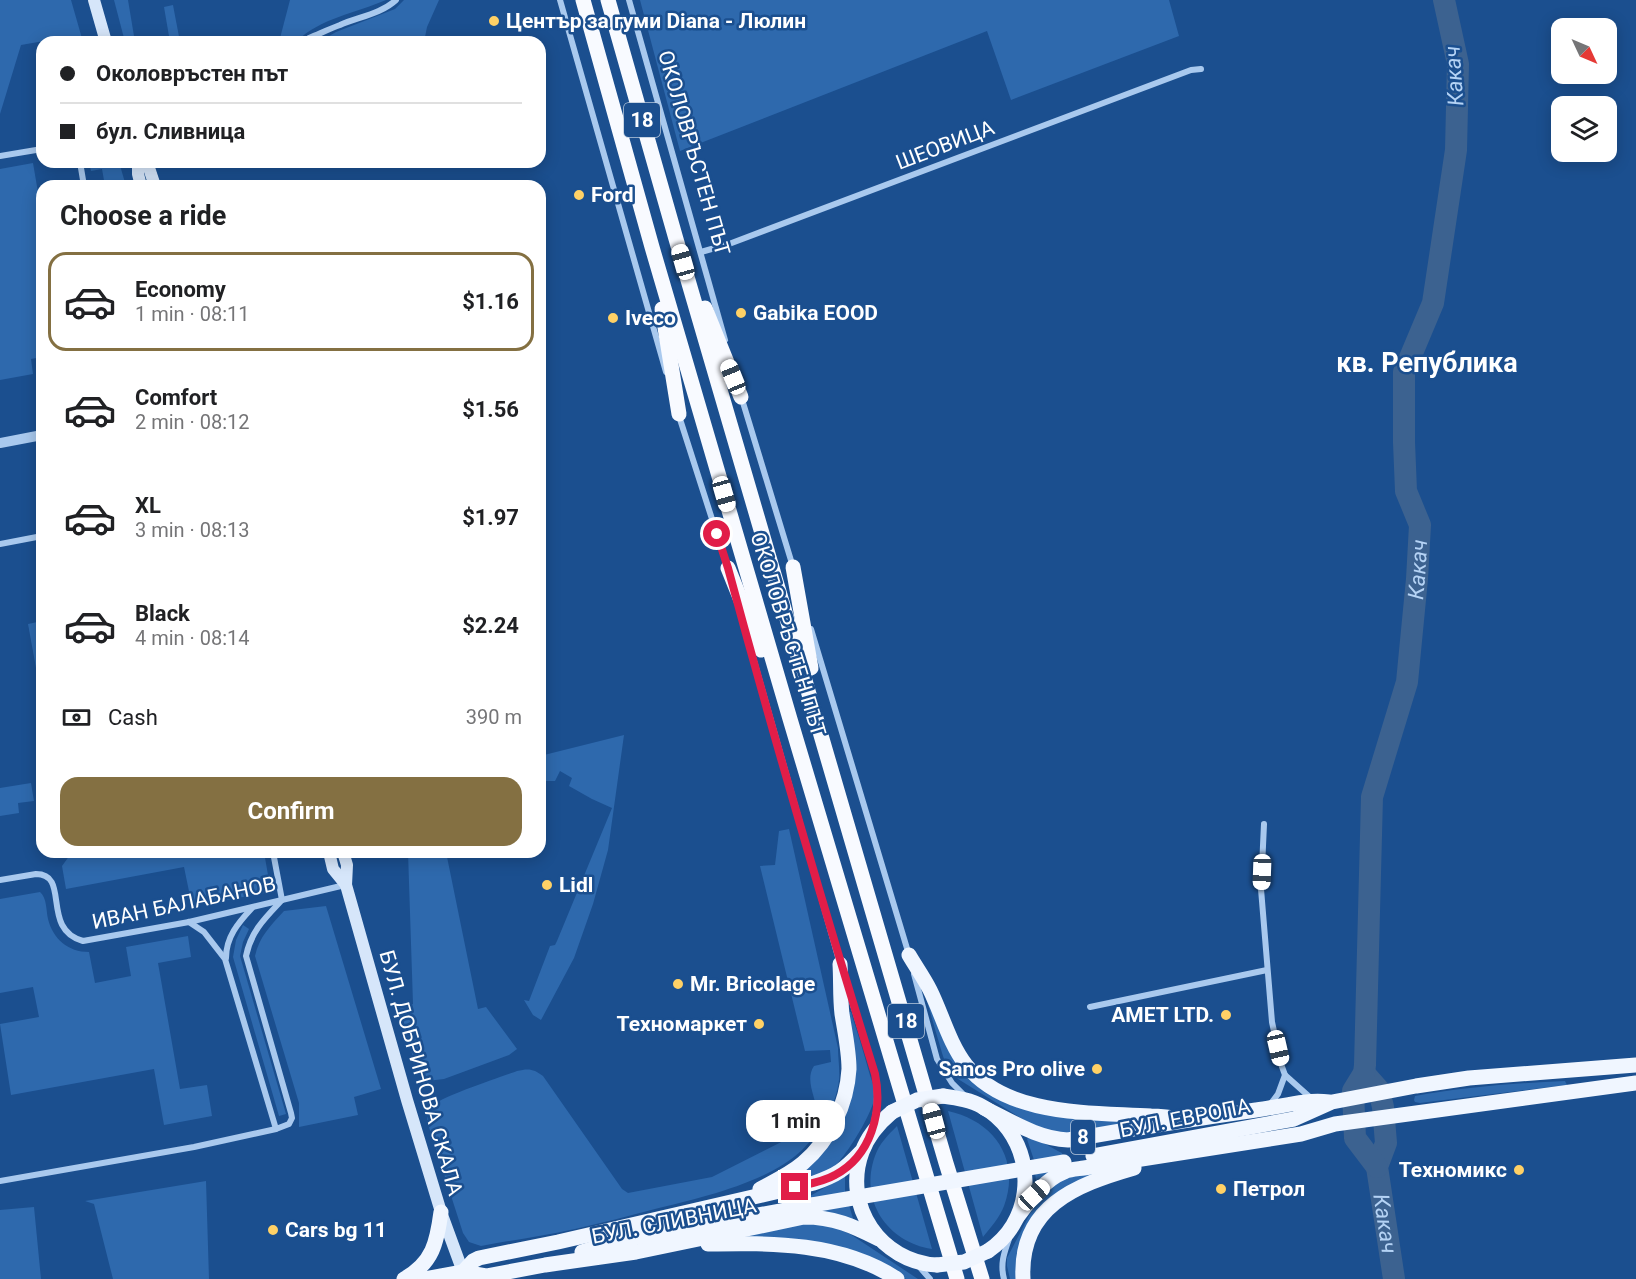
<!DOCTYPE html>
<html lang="en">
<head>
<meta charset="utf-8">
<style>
  :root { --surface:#fff; --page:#f2f2f2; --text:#202124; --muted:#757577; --line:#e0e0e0; --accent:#847042 }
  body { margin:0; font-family:Roboto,sans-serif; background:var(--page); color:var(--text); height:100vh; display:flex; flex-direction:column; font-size:22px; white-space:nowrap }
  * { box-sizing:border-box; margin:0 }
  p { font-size:20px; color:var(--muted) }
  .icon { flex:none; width:33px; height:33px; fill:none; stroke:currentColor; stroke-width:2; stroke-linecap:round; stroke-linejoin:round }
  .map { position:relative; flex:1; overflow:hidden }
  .side { position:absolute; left:36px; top:180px; width:510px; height:678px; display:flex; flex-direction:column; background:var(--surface); border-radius:18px; box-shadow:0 3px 15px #0003 }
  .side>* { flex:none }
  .banner { position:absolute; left:36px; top:36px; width:510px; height:132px; border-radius:18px; box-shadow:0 3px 15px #0003; display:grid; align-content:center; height:132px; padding:0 24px; background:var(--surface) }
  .needle { width:39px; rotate:134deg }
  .buttons { position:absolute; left:1551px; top:18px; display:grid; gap:12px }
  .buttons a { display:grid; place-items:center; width:66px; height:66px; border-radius:12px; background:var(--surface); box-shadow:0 3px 15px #0003; font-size:30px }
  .end { position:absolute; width:27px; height:27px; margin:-14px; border:8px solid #e11d48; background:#fff; box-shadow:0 0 0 3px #fff }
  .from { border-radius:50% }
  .bubble { position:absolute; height:42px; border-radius:18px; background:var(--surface); box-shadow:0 3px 15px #0003; font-size:20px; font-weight:700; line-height:42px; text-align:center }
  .car { position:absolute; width:18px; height:36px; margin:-18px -9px; border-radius:8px; box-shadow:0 0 4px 2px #0007; background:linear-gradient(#fff 24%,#345 0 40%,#fff 0 76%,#345 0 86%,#fff 0) }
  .banner b { display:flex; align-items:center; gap:21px; height:57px; font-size:22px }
  .banner b+b { border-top:2px solid var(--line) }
  .banner i { width:15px; height:15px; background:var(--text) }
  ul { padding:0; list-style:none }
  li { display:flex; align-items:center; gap:18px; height:99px; margin:0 12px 9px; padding:0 12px; border:3px solid transparent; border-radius:18px }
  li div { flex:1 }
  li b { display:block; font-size:22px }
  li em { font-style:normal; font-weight:700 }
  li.current { border-color:var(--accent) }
  li>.icon { width:54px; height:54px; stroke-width:1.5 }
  h2 { padding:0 24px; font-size:27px; line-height:72px }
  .pay { display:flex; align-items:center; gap:15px; height:66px; padding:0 24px; font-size:22px }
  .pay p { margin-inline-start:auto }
  .button { display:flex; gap:12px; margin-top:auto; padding:12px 24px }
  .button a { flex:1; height:69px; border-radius:18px; background:var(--accent); color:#fff; font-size:24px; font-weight:700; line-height:69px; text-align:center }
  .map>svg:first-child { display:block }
  .green { fill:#2e69ad }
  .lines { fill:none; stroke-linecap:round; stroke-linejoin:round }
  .river { stroke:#3c6290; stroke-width:22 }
  .minor { stroke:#a9c9ee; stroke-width:6 }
  .tertiary { stroke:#a9c9ee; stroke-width:10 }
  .secondary { stroke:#d6e6fa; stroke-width:12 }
  .primary { stroke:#f0f6ff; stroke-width:15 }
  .trunk { stroke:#f8faff; stroke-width:15 }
  .primary-bridge { stroke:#f0f6ff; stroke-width:15 }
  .route { stroke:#e11d48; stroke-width:8 }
  .poi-dot { fill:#ffd166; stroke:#1b4f8f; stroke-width:2 }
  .labels { text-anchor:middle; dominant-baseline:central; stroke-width:5; stroke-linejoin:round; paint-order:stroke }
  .shield { fill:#1b4f8f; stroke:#bbcadd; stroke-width:1.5 }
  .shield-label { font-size:20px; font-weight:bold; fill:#fff }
  .poi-label { font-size:21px; font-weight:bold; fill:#fff; stroke:#1b4f8f; text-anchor:start }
  .street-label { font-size:21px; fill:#fff; stroke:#1b4f8f }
  .water-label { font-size:22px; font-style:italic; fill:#b5d3f5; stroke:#1b4f8f }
  .district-label { font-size:27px; font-weight:bold; fill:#fff; stroke:#1b4f8f }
</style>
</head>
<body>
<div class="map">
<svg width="1636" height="1279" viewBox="0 0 1636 1279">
  <rect width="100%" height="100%" fill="#1b4f8f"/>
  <!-- green -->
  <g class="green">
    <polygon points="0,0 71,0 83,42 69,42 67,37 21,45 0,114"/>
    <polygon points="114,0 128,0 135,42 125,42"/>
    <path d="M290,0H386C356,13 320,18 296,42H279Z"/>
    <polygon points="404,0 439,0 427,27 424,42 319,42 336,32 395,9"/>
    <polygon points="640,0 1169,0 1179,36 1011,100 987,31 680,151"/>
    <polygon points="173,5 180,42 170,42 164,7"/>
    <polygon points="89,162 119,162 126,186 105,186 102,169 91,171"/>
    <polygon points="33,163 42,216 42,357 31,359 33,374 0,380 0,169"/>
    <polygon points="42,621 42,701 28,624"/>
    <polygon points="624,735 608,850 593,904 574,958 541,1020 533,1015 524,1000 529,1001 550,946 555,945 557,941 612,808 592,799 569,786 572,778 560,771 555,781 540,781 540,756"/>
    <polygon points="31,783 34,801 18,803 19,813 0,816 0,788"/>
    <path d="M789,829L838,1048C838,1058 840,1070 839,1080C836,1106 820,1133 801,1151C767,1183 699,1198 655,1209C628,1216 602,1223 575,1229C544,1236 512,1240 481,1246L469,1242L463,1233L427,1121C428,1116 428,1111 431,1107C439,1097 502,1077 517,1071C529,1068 534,1069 543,1076L622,1189L628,1193L712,1177L805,1130L817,1120C820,1103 803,1082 814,1066L831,1062L830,1050L805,1051L760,866L775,865L779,831Z"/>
    <polygon points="87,852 207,852 208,857 233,852 264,852 271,892 192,906 184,867 66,889 62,866 70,855"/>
    <polygon points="408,852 446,852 478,1009 486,1007 517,1049 509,1055 444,1079 427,1081 416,1069 400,1008 413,1004"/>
    <path d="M40,892C47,898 46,910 48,919C53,939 68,952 89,952L95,983L131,976L126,947L188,936L191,957L158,963L180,1089L207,1085L212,1116L164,1125L154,1069L11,1095L0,1024L39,1017L33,987L0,993V899Z"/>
    <path d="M326,906L381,1089L354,1097L358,1115L299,1127V1103L255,956C259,937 271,925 284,911Z"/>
    <polygon points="243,925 249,929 243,942 240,956 286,1114 279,1116 233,957 236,940"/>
    <polygon points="926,998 979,1086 1137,1122 1067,1135 1042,1131 958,1079 946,1065 942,1053"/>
    <path d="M848,1012H851L853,1019C859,1037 864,1054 869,1072C871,1079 875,1087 875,1094C875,1111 841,1166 825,1175C817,1180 795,1180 785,1182L842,1118Z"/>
    <path d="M1565,1081L1567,1085L1420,1103L1415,1102L1414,1100L1415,1096C1464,1087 1515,1083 1565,1081Z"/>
    <path d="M948,1111C994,1121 1021,1159 1004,1206C1000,1217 991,1227 983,1237Z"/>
    <path d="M897,1126L932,1249C887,1242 859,1200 875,1156C879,1144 888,1135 897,1126Z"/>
    <path d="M1029,1137C1041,1140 1051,1148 1062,1153L1065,1169L1039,1182H1036L1034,1160L1027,1139Z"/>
    <polygon points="1102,1173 1050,1200 1017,1279 1010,1279 1007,1266 1007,1258 1032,1210 1043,1192 1071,1174"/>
    <polygon points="845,1176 845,1191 854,1222 813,1215 810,1196"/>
    <polygon points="206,1181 209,1279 113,1279 94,1204 85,1201"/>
    <polygon points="34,1207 41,1279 0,1279 0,1210"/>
    <polygon points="820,1221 850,1234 918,1279 906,1279 884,1263 865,1256 746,1239 745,1234"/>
  </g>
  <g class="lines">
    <!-- river -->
    <g class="river">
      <path id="s1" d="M1364,1073L1379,1090L1383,1107L1386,1143L1377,1167L1394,1279"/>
      <path id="s2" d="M1377,1167L1355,1138L1353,1091L1364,1073L1365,1065L1372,797L1407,682L1417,579L1420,525L1406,491L1404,442V372L1433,303L1456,150L1458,64L1444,0"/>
    </g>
    <!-- minor -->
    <g class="minor">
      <polyline points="560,0 666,372"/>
      <polyline points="629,0 725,340"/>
      <path d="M305,42L309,38C319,34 329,29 340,25C358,17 381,14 396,0"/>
      <polyline points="0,156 42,149"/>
      <polyline points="80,162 84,186"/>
      <polyline points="701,252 729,244 1191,70 1201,69"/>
      <polyline points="741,396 793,567"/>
      <polyline points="679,416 728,569"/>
      <polyline points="0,544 42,536"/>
      <polyline points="743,622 840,964"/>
      <polyline points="811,629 909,955"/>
      <polyline points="1264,824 1261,889 1272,1022 1281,1064 1285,1075 1313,1100"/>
      <path d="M0,880L36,874C71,874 40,929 83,941L189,922L345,885"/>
      <polyline points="189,922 204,932 225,959 276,1129"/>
      <path d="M226,958C226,937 238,923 252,908"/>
      <polyline points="914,974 937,1059 952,1083 966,1097"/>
      <path d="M846,983L875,1074C878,1092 878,1106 874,1123"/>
      <polyline points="1090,1007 1267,970"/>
      <polyline points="1269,1106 1278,1094 1285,1075"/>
      <path d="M0,1181L194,1147L276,1129L289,1124L292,1118L291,1113L246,956C251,931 265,918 282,900L273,852"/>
      <polyline points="917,1264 930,1279"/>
      <path d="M1004,1279C1000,1264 1004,1253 1009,1239"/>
    </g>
    <!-- tertiary -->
    <polyline class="tertiary" points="0,443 42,435"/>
    <!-- secondary -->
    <g class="secondary">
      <polyline points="94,0 106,42"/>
      <polyline points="138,162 138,174 141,186"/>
      <polyline points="145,162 149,168 155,186"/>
      <polyline points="329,852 333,869 346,885"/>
      <polyline points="343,852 347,865 346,885 407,1100 441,1212 463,1272"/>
    </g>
    <!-- primary -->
    <g class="primary">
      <path d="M909,955C916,967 924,978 930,990C942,1014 949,1043 966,1065C1007,1117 1091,1112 1151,1116C1163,1116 1175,1118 1187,1120"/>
      <path d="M943,1096C957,1098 971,1100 983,1107C1024,1130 1037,1185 1013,1225C1007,1235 998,1244 988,1251"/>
      <path d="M984,1108C1011,1121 1038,1139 1068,1140C1131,1129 1193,1119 1256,1110C1281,1107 1304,1099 1329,1102"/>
      <path d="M892,1112C879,1123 868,1135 862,1152C842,1206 881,1262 937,1265"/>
      <polyline points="1093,1156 1294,1119 1332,1102 1416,1086 1469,1078 1636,1065"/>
      <path d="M760,1189C775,1181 790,1174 803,1163C830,1140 847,1104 849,1069C849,1051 845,1033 842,1014C840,998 841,980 840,964"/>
      <path d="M1018,1216C1031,1199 1044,1180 1064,1172C1070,1169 1077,1169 1084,1168L1301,1134L1335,1124L1636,1083"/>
      <path d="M708,1244C772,1243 841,1242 897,1279"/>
      <polyline points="582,1252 618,1241 812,1205"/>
      <path d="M463,1272L473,1261L479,1258L558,1242L814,1183C837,1175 844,1170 861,1152"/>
      <path d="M404,1279C433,1263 437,1242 441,1212"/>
      <path d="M425,1279L463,1272L486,1276L545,1265L636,1252L804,1217C834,1217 853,1226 879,1239"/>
      <path d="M1023,1279C1019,1207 1075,1185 1134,1168"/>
    </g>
    <!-- trunk -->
    <g class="trunk">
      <polyline points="583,0 652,247 790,719 957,1279"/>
      <polyline points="608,0 676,239 946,1163 982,1279"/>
      <polyline points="705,308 741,397"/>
      <polyline points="662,309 679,414"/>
      <polyline points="793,567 811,668"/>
      <polyline points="728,568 761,650"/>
    </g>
    <!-- primary-bridge -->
    <g class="primary-bridge">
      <polyline points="892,1112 917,1100 943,1096"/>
      <polyline points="812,1205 1064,1162"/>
      <polyline points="937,1265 964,1262 988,1251"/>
    </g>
  </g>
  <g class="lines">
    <!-- route -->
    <path class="route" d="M717,534L728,568C774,738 823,906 875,1074C883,1112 871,1156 835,1175C823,1182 808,1184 795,1187"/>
  </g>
  <!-- markers -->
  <g class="poi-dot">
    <circle cx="494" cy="21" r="6"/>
    <circle cx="579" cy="195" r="6"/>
    <circle cx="741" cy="313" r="6"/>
    <circle cx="613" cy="318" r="6"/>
    <circle cx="547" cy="885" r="6"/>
    <circle cx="678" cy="984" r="6"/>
    <circle cx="1226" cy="1015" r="6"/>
    <circle cx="759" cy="1024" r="6"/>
    <circle cx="1097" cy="1069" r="6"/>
    <circle cx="1519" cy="1170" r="6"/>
    <circle cx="1221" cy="1189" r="6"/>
    <circle cx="273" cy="1230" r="6"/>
  </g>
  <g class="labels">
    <!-- shield labels -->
    <g class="shield">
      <rect x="624" y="103" width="36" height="34" rx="4.5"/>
      <rect x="888" y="1004" width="36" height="34" rx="4.5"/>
      <rect x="1071" y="1120" width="24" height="34" rx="4.5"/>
    </g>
    <g class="shield-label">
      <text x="642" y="120">18</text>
      <text x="906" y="1021">18</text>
      <text x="1083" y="1137">8</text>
    </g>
    <!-- poi labels -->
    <g class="poi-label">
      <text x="506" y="21">Център за гуми Diana - Люлин</text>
      <text x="591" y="195">Ford</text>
      <text x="753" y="313">Gabika EOOD</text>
      <text x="625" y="318">Iveco</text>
      <text x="559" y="885">Lidl</text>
      <text x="690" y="984">Mr. Bricolage</text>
      <text x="1214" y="1015" text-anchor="end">AMET LTD.</text>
      <text x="747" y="1024" text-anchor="end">Техномаркет</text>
      <text x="1085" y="1069" text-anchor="end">Sanos Pro olive</text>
      <text x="1507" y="1170" text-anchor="end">Техномикс</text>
      <text x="1233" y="1189">Петрол</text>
      <text x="285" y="1230">Cars bg 11</text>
    </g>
    <!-- street labels -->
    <g class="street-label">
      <text transform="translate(945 145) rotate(-21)">ШЕОВИЦА</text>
      <text transform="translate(694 153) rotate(74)">ОКОЛОВРЪСТЕН ПЪТ</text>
      <text transform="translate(788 634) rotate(73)">ОКОЛОВРЪСТЕН ПЪТ</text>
      <text transform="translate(184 903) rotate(-12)">ИВАН БАЛАБАНОВ</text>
      <text transform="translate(421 1073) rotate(74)">БУЛ. ДОБРИНОВА СКАЛА</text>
      <text transform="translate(1185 1118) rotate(-11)">БУЛ. ЕВРОПА</text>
      <text transform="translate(674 1221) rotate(-11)">БУЛ. СЛИВНИЦА</text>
    </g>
    <!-- water labels -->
    <g class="water-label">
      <text transform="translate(1454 76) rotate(-94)">Какач</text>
      <text stroke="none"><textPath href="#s2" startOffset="614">Какач</textPath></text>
      <text stroke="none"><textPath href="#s1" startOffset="159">Какач</textPath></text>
    </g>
    <!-- district labels -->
    <g class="district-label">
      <text x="1427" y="363">кв. Република</text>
    </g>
  </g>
</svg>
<div class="buttons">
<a><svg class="needle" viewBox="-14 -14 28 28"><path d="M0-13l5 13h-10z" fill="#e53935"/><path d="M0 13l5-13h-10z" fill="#757577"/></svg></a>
<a><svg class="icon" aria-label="layers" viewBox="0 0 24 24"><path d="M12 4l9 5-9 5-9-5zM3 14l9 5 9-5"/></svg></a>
</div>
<i class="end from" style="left:717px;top:534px"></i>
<i class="end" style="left:795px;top:1187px"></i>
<div class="bubble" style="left:746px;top:1100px;width:99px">1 min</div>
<i class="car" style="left:683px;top:262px;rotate:344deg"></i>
<i class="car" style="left:733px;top:377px;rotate:338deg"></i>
<i class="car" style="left:724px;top:494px;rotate:164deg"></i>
<i class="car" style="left:1262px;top:872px;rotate:182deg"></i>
<i class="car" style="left:1278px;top:1048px;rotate:167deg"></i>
<i class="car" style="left:934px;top:1121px;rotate:345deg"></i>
<i class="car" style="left:1034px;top:1195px;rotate:47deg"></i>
<div class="banner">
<b><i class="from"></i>Околовръстен път</b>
<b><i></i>бул. Сливница</b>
</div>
<section class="side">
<h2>Choose a ride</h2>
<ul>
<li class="current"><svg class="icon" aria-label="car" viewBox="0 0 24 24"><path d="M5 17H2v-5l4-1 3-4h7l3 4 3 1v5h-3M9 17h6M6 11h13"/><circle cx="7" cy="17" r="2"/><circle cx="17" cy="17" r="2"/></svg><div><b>Economy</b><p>1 min · 08:11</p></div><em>$1.16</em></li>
<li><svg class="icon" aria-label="car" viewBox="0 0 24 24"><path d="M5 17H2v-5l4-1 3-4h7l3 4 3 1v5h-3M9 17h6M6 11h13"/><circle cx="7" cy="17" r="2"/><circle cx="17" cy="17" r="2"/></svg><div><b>Comfort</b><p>2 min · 08:12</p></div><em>$1.56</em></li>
<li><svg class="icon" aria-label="car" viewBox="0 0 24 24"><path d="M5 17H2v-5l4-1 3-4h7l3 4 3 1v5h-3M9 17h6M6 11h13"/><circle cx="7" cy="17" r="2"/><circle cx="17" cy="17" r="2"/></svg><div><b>XL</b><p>3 min · 08:13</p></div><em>$1.97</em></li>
<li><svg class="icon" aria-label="car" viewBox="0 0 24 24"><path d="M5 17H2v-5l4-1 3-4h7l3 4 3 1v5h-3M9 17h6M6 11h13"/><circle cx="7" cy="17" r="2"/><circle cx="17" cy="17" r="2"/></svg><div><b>Black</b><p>4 min · 08:14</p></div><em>$2.24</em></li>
</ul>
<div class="pay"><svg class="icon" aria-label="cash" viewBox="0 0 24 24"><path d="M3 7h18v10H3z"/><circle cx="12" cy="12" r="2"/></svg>Cash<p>390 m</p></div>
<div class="button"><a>Confirm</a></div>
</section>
</div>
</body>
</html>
